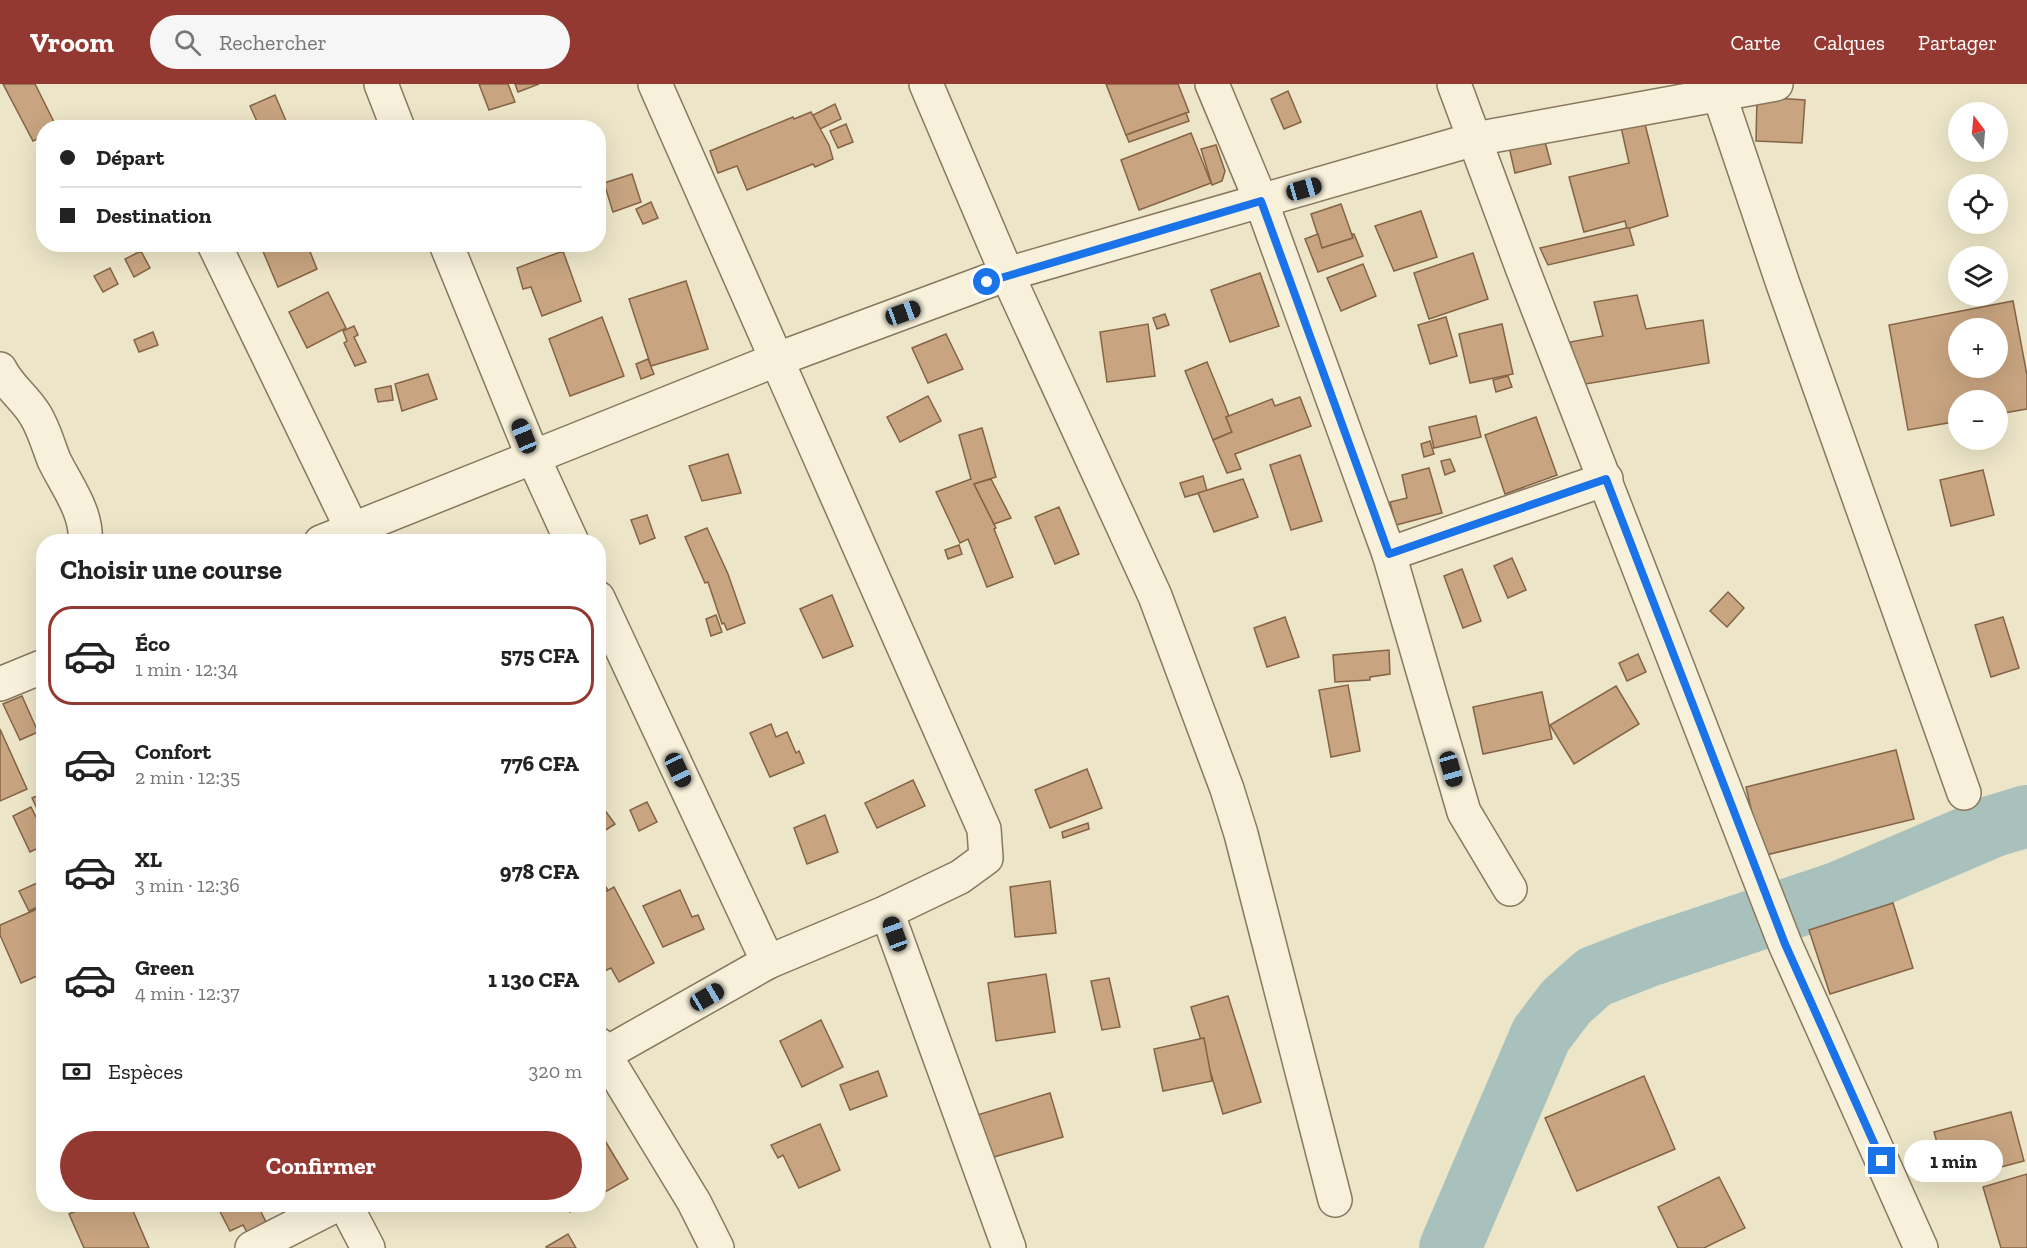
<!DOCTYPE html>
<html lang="fr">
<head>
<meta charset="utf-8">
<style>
  :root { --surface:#fff; --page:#f6f6f6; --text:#222; --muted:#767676; --line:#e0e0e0; --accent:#933931 }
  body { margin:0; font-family:"Zilla Slab",serif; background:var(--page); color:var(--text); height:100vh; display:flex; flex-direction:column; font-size:22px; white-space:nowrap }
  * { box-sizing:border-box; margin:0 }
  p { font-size:20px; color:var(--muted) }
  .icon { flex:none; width:33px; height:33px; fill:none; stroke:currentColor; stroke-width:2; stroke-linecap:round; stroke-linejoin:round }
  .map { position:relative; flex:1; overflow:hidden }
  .details { position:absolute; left:36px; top:450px; width:570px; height:678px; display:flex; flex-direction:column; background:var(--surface); border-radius:24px; box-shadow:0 6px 24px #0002 }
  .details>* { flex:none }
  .banner { position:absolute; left:36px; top:36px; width:570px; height:132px; border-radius:24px; box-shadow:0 6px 24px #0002; display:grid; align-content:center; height:132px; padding:0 24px; background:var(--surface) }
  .needle { width:39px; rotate:344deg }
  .fabs { position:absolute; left:1948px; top:18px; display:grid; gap:12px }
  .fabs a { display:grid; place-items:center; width:60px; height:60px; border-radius:50%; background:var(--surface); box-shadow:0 6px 24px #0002; font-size:30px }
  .end { position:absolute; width:27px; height:27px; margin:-14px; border:8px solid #1a73e8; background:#fff; box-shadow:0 0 0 3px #fff }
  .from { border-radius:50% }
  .bubble { position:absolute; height:42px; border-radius:21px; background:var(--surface); box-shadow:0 6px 24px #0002; font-size:20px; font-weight:700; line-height:42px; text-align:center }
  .car { position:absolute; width:18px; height:36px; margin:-18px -9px; border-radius:8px; box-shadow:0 0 4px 2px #0007; background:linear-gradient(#222 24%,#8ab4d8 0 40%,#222 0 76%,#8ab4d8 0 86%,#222 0) }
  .banner b { display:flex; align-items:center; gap:21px; height:57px; font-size:22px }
  .banner b+b { border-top:2px solid var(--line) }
  .banner i { width:15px; height:15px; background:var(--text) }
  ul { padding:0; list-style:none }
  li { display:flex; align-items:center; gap:18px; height:99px; margin:0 12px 9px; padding:0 12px; border:3px solid transparent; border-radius:24px }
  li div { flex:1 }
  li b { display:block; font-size:22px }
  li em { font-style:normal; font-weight:700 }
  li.current { border-color:var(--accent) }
  li>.icon { width:54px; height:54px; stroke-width:1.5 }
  h2 { padding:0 24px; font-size:27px; line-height:72px }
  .pay { display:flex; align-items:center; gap:15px; height:66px; padding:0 24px; font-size:22px }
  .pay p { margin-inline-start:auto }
  .primary-button { display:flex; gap:12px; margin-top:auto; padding:12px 24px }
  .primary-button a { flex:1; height:69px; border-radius:36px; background:var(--accent); color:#fff; font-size:24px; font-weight:700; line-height:69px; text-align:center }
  header { display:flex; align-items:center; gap:36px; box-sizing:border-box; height:84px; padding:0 30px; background:var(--accent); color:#fff }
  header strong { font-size:28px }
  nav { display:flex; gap:33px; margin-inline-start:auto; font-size:21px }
  .search { width:420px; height:54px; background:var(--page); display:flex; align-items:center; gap:15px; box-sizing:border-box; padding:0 21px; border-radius:33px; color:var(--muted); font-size:22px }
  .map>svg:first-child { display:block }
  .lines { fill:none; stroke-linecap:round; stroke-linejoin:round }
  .river { stroke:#a8c1bc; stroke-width:62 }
  .building { fill:#c8a480; stroke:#856445; stroke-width:1.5; fill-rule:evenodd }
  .minor-casing { stroke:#87785e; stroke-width:36 }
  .minor { stroke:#f7f1db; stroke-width:33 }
  .route { stroke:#1a73e8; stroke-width:8 }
</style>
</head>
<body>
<header>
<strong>Vroom</strong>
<div class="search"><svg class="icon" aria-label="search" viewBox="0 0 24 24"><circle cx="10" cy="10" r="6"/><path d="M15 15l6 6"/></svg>Rechercher</div>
<nav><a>Carte</a><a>Calques</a><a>Partager</a></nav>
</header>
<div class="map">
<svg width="2027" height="1164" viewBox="0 0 2027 1164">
  <rect width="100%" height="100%" fill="#ece5c8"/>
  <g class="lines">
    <!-- river -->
    <polyline class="river" points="1450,1164 1541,951 1566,918 1594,893 1648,872 1837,809 1994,742 2027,732"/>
  </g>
  <!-- building -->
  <g class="building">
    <polygon points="3,0 35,0 57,44 44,44 44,52 33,57"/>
    <polygon points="479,0 508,0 515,18 489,26"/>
    <polygon points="515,0 539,0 518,8"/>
    <polygon points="1106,0 1178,0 1189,28 1126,51"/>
    <polygon points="1288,7 1301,38 1284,45 1271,15"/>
    <polygon points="275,11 289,44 250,44 258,40 250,22"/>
    <polygon points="1757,13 1805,16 1802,59 1756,57"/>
    <polygon points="835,20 841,35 820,45 813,31"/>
    <polygon points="811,28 829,61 833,75 815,83 813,80 747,106 737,82 718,89 710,67 793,33 794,35"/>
    <polygon points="1186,29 1189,37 1129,58 1126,51"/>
    <polygon points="1644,36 1668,132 1627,145 1625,137 1584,148 1569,93 1629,79 1621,43"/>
    <polygon points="846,40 853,58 838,64 830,47"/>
    <polygon points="1191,49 1211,99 1139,126 1121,76"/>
    <polygon points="1544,54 1551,80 1515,89 1509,63"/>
    <polygon points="1216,61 1225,87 1222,97 1212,101 1201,65"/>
    <polygon points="632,90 641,118 613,128 604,99"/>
    <polygon points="651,118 658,134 643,140 636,125"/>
    <polygon points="1341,120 1353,154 1322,164 1311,130"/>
    <polygon points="1421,127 1437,173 1394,187 1375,142"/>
    <polygon points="1626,144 1629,144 1634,161 1548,181 1540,164"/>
    <polygon points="1318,150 1322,164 1353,154 1352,150 1354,150 1363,172 1318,188 1305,155"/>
    <polygon points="271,160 307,160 317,185 278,203 262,165"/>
    <polygon points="141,167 150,184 134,193 125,175"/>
    <polygon points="563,167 581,217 542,232 531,203 523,205 517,184"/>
    <polygon points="1473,169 1488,215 1429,235 1414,189"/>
    <polygon points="1363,180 1376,212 1341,227 1327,194"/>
    <polygon points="110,184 118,200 103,208 94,192"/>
    <polygon points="1260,189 1279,242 1230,258 1211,206"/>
    <polygon points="686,197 708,265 651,282 629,215"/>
    <polygon points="328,208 346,244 307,264 289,228"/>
    <polygon points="1637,211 1646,245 1703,236 1709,279 1580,301 1570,258 1603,252 1594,218"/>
    <path d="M2013,217L2027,291V325L1998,330V316H1959V337L1908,346L1889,241ZM1959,244H1998V284H1959Z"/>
    <polygon points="1165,230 1169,241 1157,245 1153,234"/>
    <polygon points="602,233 624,292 570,312 549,255"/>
    <polygon points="1446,233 1457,272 1430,280 1418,241"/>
    <polygon points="1148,240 1155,292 1107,298 1100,248"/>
    <polygon points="1502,240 1513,290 1470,299 1459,250"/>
    <polygon points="354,242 358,251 354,253 366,278 355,282 344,259 347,257 343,247"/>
    <polygon points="153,248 158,261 139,268 134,256"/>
    <polygon points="946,250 963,285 928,299 912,264"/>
    <polygon points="648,275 654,290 641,295 636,280"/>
    <polygon points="1207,278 1229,332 1226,333 1232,348 1213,356 1185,287"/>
    <polygon points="428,290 437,315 402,327 395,300"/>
    <polygon points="1508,292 1512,303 1496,308 1493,296"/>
    <polygon points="391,302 393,316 378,318 375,305"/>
    <polygon points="928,312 941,337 900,358 887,333"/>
    <polygon points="1300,313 1311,342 1235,370 1241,385 1227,389 1213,356 1232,348 1226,333 1272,315 1275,322"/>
    <polygon points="1476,332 1481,353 1434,364 1429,343"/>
    <polygon points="1536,333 1557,391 1505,410 1485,351"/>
    <polygon points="982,344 996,393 974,400 996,444 994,445 1013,493 987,503 968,455 960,459 936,408 971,395 959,351"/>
    <polygon points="1430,357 1434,370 1424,373 1421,360"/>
    <polygon points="728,370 741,409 702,417 689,382"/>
    <polygon points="1300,371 1322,437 1291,446 1270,381"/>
    <polygon points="1450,375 1455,387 1445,391 1441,377"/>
    <polygon points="1429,384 1442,429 1396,441 1390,418 1407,414 1402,391"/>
    <polygon points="1983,386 1994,431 1951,442 1940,396"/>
    <polygon points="1203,392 1207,407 1185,413 1180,399"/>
    <polygon points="991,395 1011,434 994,440 974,400"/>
    <polygon points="1243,395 1258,433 1214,448 1198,409"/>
    <polygon points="1059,423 1079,470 1055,480 1035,433"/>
    <polygon points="647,431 655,454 640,460 631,436"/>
    <polygon points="707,444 728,490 745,539 727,546 724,539 722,540 708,498 705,499 685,453"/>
    <polygon points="959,461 962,470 948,475 945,466"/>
    <polygon points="1512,474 1526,506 1508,514 1494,482"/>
    <polygon points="1462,485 1481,537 1463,544 1444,492"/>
    <polygon points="1728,508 1744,524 1727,543 1710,527"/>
    <polygon points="832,511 853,562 823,574 800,525"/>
    <polygon points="716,531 722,548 711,552 706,535"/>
    <polygon points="1285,533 1299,573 1267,583 1254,544"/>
    <polygon points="2003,533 2019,584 1991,593 1975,541"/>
    <polygon points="1389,566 1390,590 1370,593 1370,596 1335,598 1333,571"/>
    <polygon points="1638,570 1646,588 1627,597 1619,579"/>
    <polygon points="1348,601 1360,667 1331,673 1319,606"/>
    <polygon points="1616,602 1639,640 1574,680 1550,641"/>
    <polygon points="1542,608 1552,655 1483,670 1473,623"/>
    <polygon points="22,612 38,648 20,656 3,620"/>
    <polygon points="771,640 776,653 787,648 796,669 799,667 804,679 770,693 750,649"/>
    <polygon points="0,645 27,705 0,717"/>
    <polygon points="1896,666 1914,735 1762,772 1746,703"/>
    <polygon points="1087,685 1102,724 1050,744 1035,706"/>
    <polygon points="913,696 925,722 877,744 865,719"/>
    <polygon points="44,709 44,740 32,714"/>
    <polygon points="598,717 615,740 598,751"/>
    <polygon points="647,718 657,738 639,747 630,726"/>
    <polygon points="31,723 44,749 44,776 38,764 30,768 13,732"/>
    <polygon points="825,731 838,768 807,780 794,744"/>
    <polygon points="1088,739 1089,745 1063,754 1062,748"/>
    <polygon points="598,792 608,806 598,812"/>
    <polygon points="44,796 44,820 29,827 19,807"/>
    <polygon points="1050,797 1056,849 1015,853 1010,803"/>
    <polygon points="614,803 654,879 619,898 611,884 598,890 598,812"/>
    <polygon points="680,806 692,833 698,831 704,845 663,863 643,822"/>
    <polygon points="1893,819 1913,884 1830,910 1809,846"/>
    <polygon points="44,822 44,889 21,899 0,851 0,841"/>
    <polygon points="1046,890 1055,948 996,957 988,899"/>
    <polygon points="1109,894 1120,943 1102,946 1091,897"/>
    <polygon points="1228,912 1261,1018 1223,1030 1191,923"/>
    <polygon points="821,936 843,983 802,1003 780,957"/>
    <polygon points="1204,954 1212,997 1163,1007 1154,965"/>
    <polygon points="878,987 887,1012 850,1026 840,1001"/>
    <polygon points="1644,992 1675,1065 1577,1107 1545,1034"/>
    <polygon points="1050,1009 1063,1053 987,1075 974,1032"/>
    <polygon points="2011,1028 2024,1077 1948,1097 1934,1048"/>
    <polygon points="820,1040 840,1086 799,1104 783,1071 778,1074 771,1061"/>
    <polygon points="598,1045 628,1095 598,1112"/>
    <polygon points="2027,1090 2027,1164 2001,1164 1983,1103"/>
    <polygon points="1719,1093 1745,1144 1704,1164 1678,1164 1658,1123"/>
    <polygon points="92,1120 130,1120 149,1164 84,1164 69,1130"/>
    <polygon points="216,1120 257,1120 267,1140 248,1150 243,1141 230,1147"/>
    <polygon points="566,1120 584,1120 570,1128"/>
    <polygon points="568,1150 576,1164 547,1164 546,1163"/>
  </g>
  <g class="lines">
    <!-- minor casing -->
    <g class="minor-casing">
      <g id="minor">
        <polyline points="381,0 398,44"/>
        <polyline points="926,0 1007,190 1155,512 1227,705 1241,750 1335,1116"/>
        <polyline points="1212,0 1261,117 1389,470 1464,728 1510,805"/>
        <polyline points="1454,0 1523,186 1785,860 1921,1164"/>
        <polyline points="1719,10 1783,200 1964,709"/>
        <polyline points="214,160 352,445"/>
        <polyline points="446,160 533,373 572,458"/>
        <path d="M0,285C8,302 24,313 34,329C43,342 48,361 54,376C66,401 88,429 85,458"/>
        <polyline points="321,458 778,275 1007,190 1475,55 1776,0"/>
        <polyline points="1389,470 1606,395"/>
        <polyline points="598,514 768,878"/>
        <polyline points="0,600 44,582"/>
        <polyline points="887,828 1009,1164"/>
        <polyline points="598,960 694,1118 717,1164"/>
        <polyline points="598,974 768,878 887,828 960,793 986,774 984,745 655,0"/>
        <polyline points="345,1120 368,1164"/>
        <polyline points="252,1164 338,1120"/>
      </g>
    </g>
    <!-- minor -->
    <use href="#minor" class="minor"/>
  </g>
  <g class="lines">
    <!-- route -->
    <polyline class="route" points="987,198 1261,117 1389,470 1606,395 1785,860 1882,1077"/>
  </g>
</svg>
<div class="fabs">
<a><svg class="needle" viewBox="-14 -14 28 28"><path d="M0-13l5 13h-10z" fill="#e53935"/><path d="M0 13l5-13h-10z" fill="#767676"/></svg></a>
<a><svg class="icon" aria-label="locate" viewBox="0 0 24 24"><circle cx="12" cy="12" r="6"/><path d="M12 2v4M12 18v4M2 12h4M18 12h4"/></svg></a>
<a><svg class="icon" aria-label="layers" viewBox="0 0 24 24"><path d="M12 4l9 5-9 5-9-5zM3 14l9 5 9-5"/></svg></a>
<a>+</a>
<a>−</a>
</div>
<i class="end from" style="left:987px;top:198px"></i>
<i class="end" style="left:1882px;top:1077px"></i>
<div class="bubble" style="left:1904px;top:1056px;width:99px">1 min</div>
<i class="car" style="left:1304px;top:105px;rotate:74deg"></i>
<i class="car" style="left:903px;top:229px;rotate:70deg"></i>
<i class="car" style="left:524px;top:352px;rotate:338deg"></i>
<i class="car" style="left:1451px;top:685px;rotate:164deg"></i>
<i class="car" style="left:678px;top:686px;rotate:155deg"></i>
<i class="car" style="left:895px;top:850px;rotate:340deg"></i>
<i class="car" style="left:707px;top:913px;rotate:60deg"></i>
<div class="banner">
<b><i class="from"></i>Départ</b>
<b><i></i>Destination</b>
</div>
<section class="details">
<h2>Choisir une course</h2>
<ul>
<li class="current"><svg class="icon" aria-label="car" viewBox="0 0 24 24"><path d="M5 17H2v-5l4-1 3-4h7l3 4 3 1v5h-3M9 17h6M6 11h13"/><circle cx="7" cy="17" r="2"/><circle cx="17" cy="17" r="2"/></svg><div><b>Éco</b><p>1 min · 12:34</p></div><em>575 CFA</em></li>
<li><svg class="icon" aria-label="car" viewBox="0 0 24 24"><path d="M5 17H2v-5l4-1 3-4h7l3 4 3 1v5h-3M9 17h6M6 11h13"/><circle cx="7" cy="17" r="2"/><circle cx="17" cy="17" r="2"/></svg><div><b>Confort</b><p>2 min · 12:35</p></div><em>776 CFA</em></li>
<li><svg class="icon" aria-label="car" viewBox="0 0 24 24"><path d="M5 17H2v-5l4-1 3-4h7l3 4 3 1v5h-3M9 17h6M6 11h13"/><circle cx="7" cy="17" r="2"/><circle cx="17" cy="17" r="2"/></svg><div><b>XL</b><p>3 min · 12:36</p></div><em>978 CFA</em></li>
<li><svg class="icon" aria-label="car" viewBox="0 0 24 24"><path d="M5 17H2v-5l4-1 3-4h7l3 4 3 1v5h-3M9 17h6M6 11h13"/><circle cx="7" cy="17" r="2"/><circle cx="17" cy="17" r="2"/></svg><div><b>Green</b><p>4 min · 12:37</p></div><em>1 130 CFA</em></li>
</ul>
<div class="pay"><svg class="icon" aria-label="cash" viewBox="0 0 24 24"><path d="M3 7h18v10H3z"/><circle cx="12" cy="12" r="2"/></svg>Espèces<p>320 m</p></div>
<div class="primary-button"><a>Confirmer</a></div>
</section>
</div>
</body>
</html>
